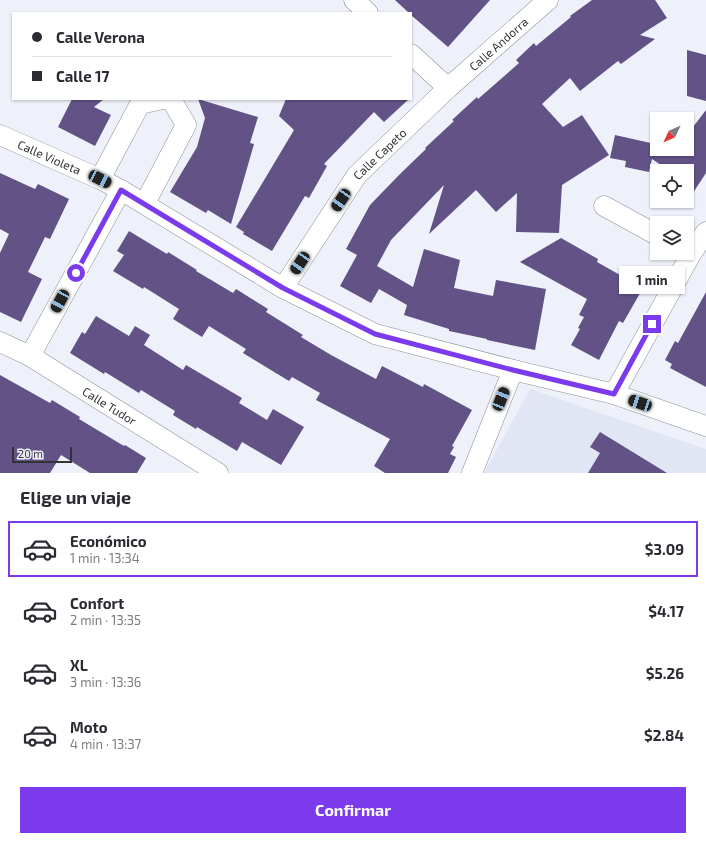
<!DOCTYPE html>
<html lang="es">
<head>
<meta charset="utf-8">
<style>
  :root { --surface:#fff; --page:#f2f2f3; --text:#2b2b33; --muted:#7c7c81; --line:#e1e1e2; --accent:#7c3aed }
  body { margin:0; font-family:"Exo 2",sans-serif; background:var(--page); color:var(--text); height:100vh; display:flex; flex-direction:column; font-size:15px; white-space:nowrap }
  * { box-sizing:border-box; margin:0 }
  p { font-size:13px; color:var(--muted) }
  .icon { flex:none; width:22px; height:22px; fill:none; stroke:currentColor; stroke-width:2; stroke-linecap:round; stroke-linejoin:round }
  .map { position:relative; height:473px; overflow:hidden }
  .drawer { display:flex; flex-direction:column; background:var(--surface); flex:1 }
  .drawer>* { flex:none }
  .hud { position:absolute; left:12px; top:12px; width:400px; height:88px; border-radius:0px; box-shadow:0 1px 3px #0004; display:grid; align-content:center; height:88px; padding:0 20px; background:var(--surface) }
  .needle { width:26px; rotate:226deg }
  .buttons { position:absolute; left:650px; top:112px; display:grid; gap:8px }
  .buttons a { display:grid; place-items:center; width:44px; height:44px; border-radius:0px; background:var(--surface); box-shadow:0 1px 3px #0004; font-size:20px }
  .scale { position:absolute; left:12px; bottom:10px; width:60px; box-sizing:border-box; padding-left:4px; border:2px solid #323337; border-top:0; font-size:11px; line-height:14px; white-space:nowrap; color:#323337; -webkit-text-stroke:3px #eff1fa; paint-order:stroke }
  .end { position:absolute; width:18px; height:18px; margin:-9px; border:5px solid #7c3aed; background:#fff; box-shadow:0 0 0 2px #fff }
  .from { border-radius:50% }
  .bubble { position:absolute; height:28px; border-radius:0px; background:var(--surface); box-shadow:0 1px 3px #0004; font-size:13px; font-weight:700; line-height:28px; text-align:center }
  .car { position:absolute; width:12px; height:24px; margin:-12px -6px; border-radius:5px; box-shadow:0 0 3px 1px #0007; background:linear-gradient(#222 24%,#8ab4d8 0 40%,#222 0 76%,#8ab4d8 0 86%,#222 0) }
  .hud b { display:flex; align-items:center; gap:14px; height:38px; font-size:15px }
  .hud b+b { border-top:1px solid var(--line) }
  .hud i { width:10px; height:10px; background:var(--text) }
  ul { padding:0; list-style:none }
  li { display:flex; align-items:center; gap:12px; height:56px; margin:0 8px 6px; padding:0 12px; border:2px solid transparent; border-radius:0px }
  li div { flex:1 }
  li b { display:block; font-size:15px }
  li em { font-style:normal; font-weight:700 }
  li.current { border-color:var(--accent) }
  li>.icon { width:36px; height:36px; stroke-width:1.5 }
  h2 { padding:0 20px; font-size:18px; line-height:48px }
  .action { display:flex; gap:8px; margin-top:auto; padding:8px 20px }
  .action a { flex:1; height:46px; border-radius:0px; background:var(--accent); color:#fff; font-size:16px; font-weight:700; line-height:46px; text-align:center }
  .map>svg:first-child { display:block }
  .built { fill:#e1e6f5 }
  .building { fill:#625285 }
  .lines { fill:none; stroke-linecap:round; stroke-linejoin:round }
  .street-casing { stroke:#8d9098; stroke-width:21 }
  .street { stroke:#fff; stroke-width:20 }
  .route { stroke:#7c3aed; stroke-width:5 }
  .labels { text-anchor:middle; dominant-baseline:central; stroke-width:4; stroke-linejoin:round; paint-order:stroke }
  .street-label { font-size:12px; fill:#323337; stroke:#eff1fa }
</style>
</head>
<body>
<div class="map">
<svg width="706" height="473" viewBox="0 0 706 473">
  <rect width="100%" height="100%" fill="#eff1fa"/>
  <!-- built -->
  <polygon class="built" points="530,389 706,449 706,473 484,473"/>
  <!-- building -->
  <g class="building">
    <polygon points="395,0 490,0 448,47 411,15 411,13 409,13"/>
    <polygon points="592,0 655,0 667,18 640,35 655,39 621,64 618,61 580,91 570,78 542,104 563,127 582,115 609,155 562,185 559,233 516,232 517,193 496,212 476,190 429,234 444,185 391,240 377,266 413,287 424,249 460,260 454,288 493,296 496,280 546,289 535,350 487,340 487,339 449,331 449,329 404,315 407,305 379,289 371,303 340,286 357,255 346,249 370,205 400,174 426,149 425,148 454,121 452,120 477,97 478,99 519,63 516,60 534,43 536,46 571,17 570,16"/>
    <polygon points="687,50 706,55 706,101 687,96"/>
    <polygon points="72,99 104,99 94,107 111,115 95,146 58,127"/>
    <polygon points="198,99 258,117 250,143 254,144 231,224 208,210 206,213 170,192 197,147 205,118"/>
    <polygon points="286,99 409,99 384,122 374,112 324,164 327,166 309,198 305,196 272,251 243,234 244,232 236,227 294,130 279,116"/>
    <polygon points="706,110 706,173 687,202 687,171 670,171 652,159 649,172 625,167 626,161 610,158 615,135 655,144 654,149 680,149 687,150 687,135"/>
    <polygon points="0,173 35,189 38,184 69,199 50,239 45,237 28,272 42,279 21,322 0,312 0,253 9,234 0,229"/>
    <polygon points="129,231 167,254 168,252 197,270 196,271 233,293 236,289 268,309 266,312 303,335 301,337 331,355 376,379 382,366 423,387 424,384 472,410 452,446 454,447 450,454 456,457 448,473 385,473 374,466 390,439 316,400 320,393 292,377 289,381 243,353 246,349 209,326 202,337 173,319 179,309 144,287 143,289 113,271 124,255 117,251"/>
    <polygon points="561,238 598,259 597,262 643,288 623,323 619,321 599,360 571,345 580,329 578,328 584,317 579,315 587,299 520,262"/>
    <polygon points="706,292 706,387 670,368 672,364 665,360 675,341 678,343"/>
    <polygon points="96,316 129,336 135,326 150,335 144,345 183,370 186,365 242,398 239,403 267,420 273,409 304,427 281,465 242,442 237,451 197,427 196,429 173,415 175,411 141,390 139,393 105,372 104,374 70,353 82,332 85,334"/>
    <polygon points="0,375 50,403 52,400 80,417 79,419 124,446 125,445 146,458 137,473 90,473 61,455 50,473 0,473"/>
    <polygon points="600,432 667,473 588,473 600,453 590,447"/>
  </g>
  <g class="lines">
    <!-- street casing -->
    <g class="street-casing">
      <g id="street">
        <polyline points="354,0 368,13"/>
        <polyline points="411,54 448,88"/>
        <path id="s1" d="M0,135L100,179L121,190L283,288L375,334L513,370L614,394L706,426"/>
        <polyline points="100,179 140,104 163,99"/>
        <polyline points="145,203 186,125 171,99"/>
        <polyline points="604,206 657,235"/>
        <path id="s2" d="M283,288L357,175L448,88L548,0"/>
        <path id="s3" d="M0,342L30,356L218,473"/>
        <polyline points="30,356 121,190"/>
        <polyline points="614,394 691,254 706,232"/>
        <polyline points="472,473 513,370"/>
      </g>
    </g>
    <!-- street -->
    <use href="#street" class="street"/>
  </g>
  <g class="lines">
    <!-- route -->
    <polyline class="route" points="76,273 121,190 283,288 375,334 513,370 614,394 652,324"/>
  </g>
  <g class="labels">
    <!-- street labels -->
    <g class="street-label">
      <text stroke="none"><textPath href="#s2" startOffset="328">Calle Andorra</textPath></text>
      <text stroke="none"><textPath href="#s2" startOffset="166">Calle Capeto</textPath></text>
      <text stroke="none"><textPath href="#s1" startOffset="54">Calle Violeta</textPath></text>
      <text stroke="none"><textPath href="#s3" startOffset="127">Calle Tudor</textPath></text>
    </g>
  </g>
</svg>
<div class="buttons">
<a><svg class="needle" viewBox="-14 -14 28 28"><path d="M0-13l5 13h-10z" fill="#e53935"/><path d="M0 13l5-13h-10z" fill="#7c7c81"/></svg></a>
<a><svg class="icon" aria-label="locate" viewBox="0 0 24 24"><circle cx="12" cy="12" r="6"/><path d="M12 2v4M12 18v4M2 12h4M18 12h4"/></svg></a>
<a><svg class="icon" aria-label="layers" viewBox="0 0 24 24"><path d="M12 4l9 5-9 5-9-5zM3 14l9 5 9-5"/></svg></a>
</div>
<div class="scale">20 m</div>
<i class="end from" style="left:76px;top:273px"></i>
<i class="end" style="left:652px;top:324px"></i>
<div class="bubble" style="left:619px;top:266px;width:66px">1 min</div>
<i class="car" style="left:100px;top:179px;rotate:117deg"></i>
<i class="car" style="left:341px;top:200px;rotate:214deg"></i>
<i class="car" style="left:300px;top:263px;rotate:214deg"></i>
<i class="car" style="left:60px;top:301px;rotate:209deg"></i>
<i class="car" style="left:501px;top:399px;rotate:22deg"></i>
<i class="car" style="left:640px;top:403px;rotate:289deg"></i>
<div class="hud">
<b><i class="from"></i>Calle Verona</b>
<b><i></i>Calle 17</b>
</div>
</div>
<section class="drawer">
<h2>Elige un viaje</h2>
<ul>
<li class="current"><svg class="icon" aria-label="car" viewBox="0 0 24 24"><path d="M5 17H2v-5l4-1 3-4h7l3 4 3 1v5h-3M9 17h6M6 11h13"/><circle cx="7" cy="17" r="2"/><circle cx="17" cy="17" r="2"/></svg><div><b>Económico</b><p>1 min · 13:34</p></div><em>$3.09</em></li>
<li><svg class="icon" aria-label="car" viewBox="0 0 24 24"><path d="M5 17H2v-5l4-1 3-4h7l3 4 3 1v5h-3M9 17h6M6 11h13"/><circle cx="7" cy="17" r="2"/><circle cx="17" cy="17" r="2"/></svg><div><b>Confort</b><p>2 min · 13:35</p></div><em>$4.17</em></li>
<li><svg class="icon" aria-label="car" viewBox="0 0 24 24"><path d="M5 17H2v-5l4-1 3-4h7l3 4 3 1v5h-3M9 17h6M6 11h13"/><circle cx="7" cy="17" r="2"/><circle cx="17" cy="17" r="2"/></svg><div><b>XL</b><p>3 min · 13:36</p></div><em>$5.26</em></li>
<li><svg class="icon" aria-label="car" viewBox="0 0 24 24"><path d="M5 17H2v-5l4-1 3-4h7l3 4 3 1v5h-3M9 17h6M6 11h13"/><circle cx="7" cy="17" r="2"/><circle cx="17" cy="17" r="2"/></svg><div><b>Moto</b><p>4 min · 13:37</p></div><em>$2.84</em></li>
</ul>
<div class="action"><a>Confirmar</a></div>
</section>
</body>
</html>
